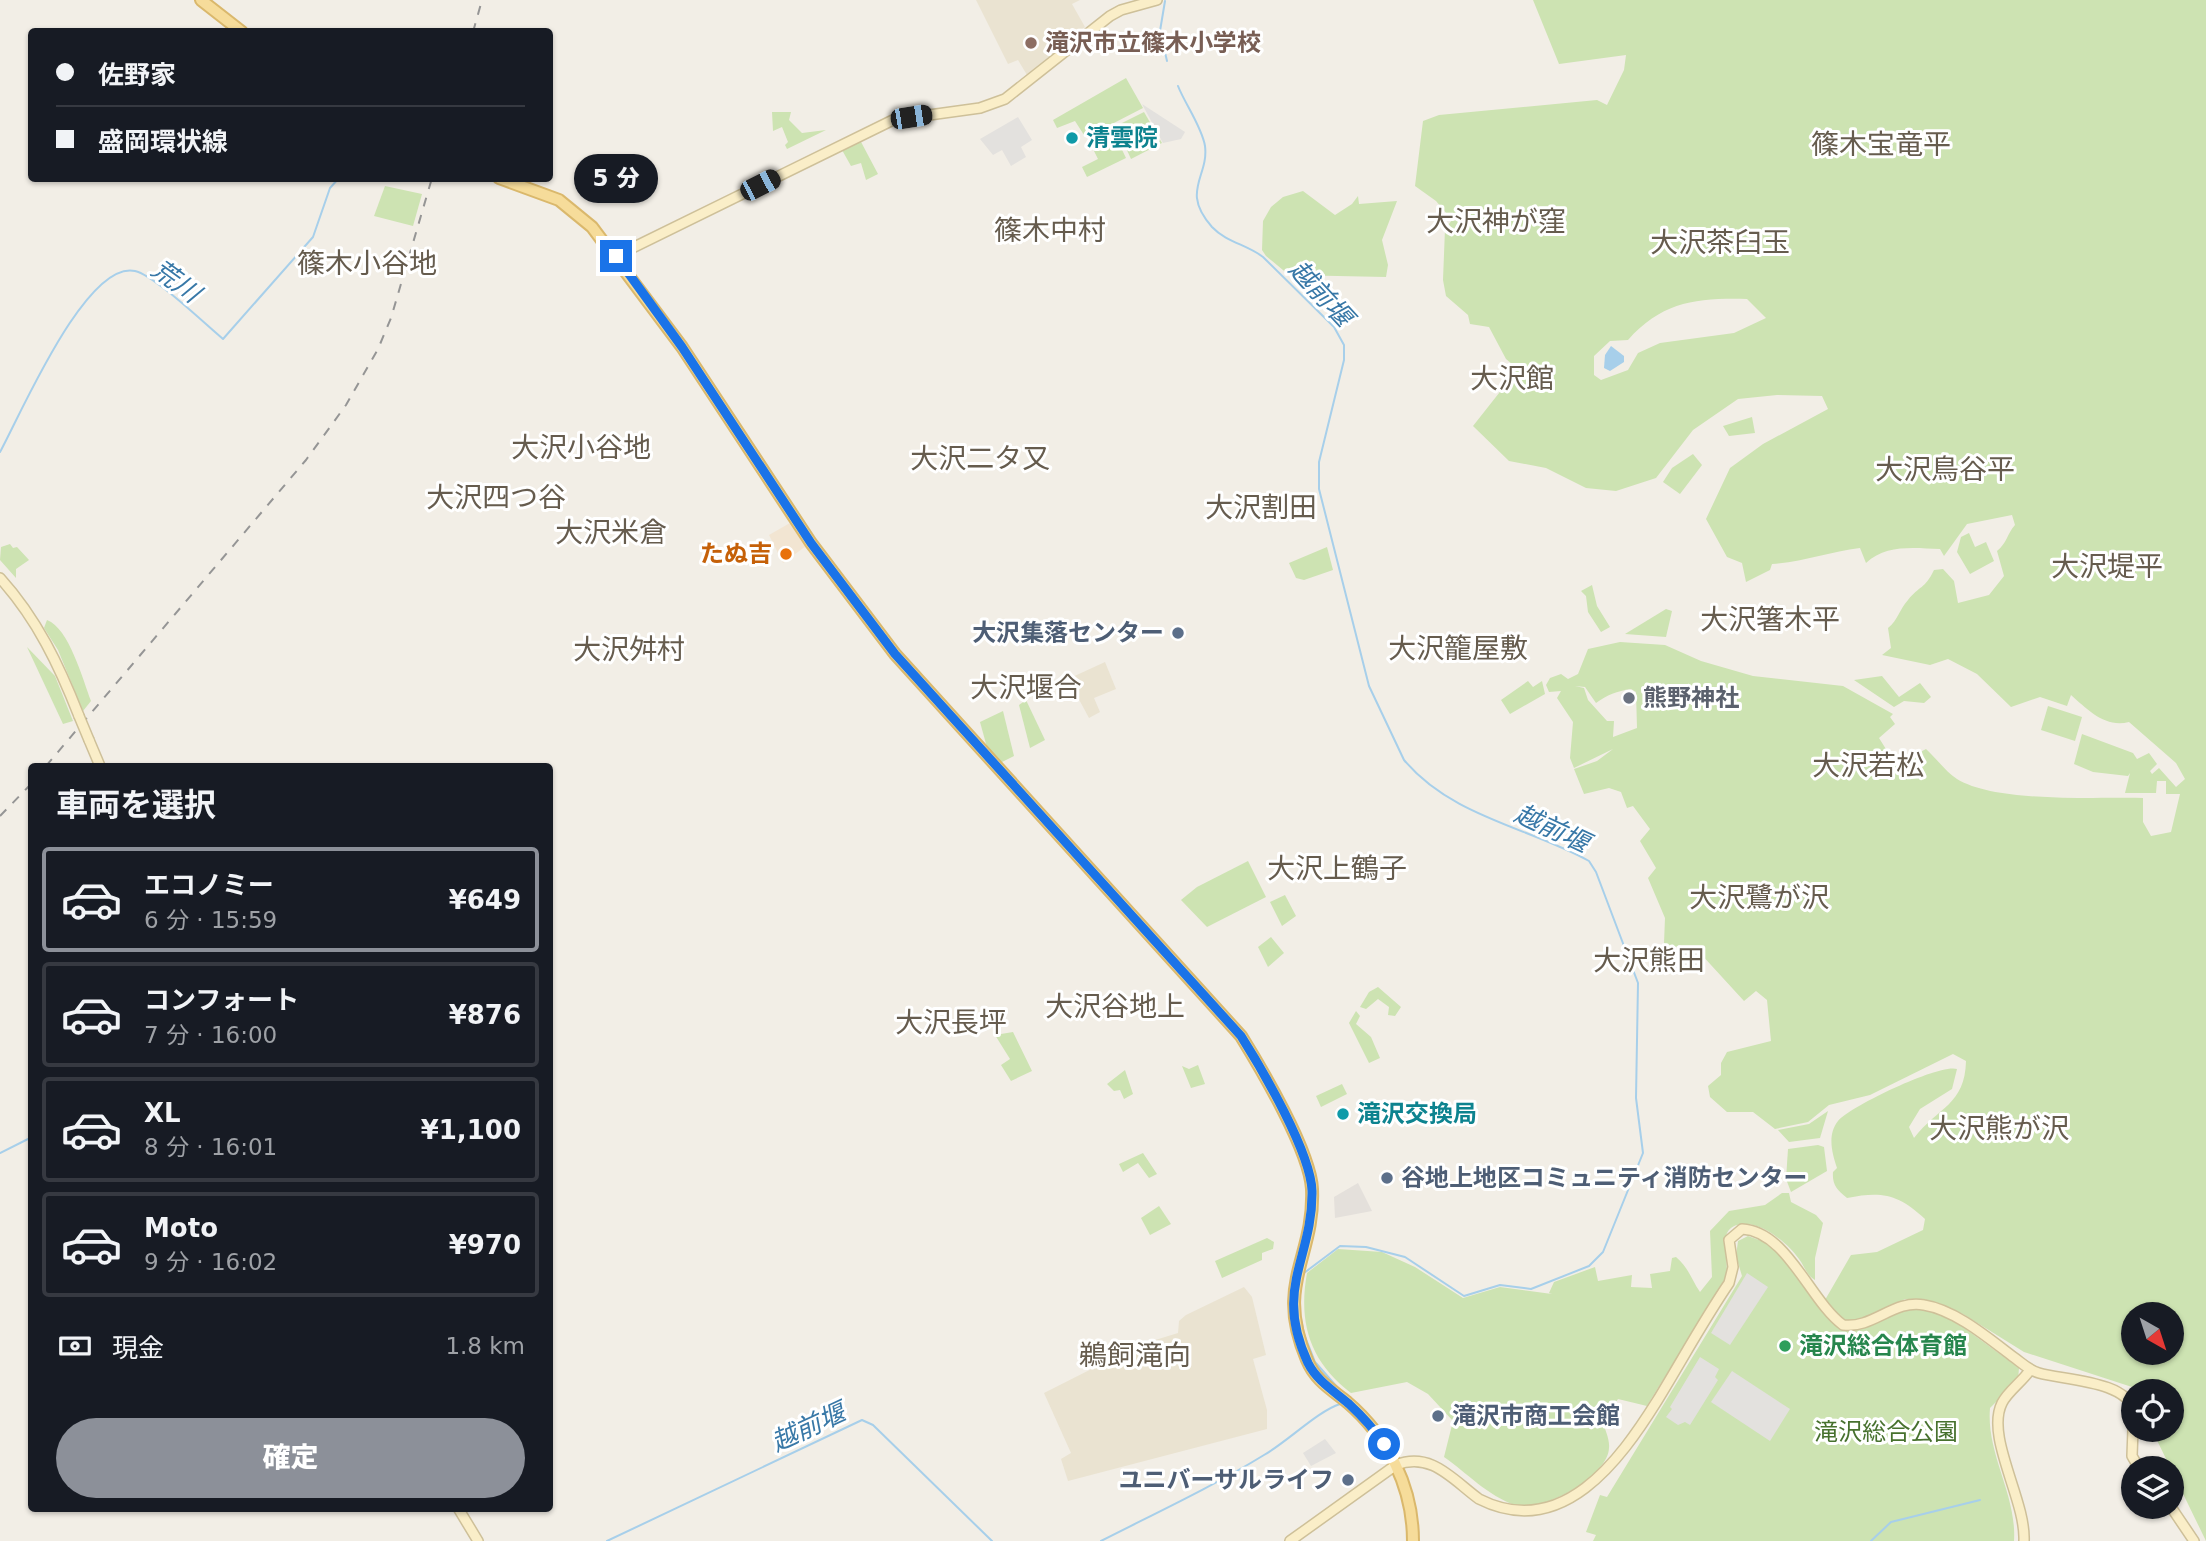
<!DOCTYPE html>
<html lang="ja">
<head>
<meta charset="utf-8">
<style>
  :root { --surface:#171b24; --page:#20242c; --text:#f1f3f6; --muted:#9ea1a6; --line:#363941; --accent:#8c9099 }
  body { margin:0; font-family:"DejaVu Sans","Noto Sans JP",sans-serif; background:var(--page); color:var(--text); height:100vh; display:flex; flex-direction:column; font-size:26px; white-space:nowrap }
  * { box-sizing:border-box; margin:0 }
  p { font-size:23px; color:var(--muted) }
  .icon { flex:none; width:38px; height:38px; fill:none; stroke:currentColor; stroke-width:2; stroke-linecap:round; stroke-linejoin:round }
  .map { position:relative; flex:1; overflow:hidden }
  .drawer { position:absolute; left:28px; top:763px; width:525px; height:749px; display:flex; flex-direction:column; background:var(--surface); border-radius:7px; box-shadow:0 2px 5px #0004 }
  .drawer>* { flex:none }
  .banner { position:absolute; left:28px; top:28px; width:525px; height:154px; border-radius:7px; box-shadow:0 2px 5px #0004; display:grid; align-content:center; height:154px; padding:0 28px; background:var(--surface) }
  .needle { width:46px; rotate:141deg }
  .fabs { position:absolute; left:2121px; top:1302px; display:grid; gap:14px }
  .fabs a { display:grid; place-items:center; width:63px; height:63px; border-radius:50%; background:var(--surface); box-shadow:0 2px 5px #0004; font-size:35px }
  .end { position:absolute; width:32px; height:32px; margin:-16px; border:9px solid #1a73e8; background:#fff; box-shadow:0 0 0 4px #fff }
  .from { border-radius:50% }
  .bubble { position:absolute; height:49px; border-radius:24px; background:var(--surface); box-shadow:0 2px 5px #0004; font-size:23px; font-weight:800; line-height:49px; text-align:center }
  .car { position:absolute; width:21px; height:42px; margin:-21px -10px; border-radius:9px; box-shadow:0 0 5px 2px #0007; background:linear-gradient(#222 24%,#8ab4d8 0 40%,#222 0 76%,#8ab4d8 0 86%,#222 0) }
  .banner b { display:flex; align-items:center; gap:24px; height:66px; font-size:26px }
  .banner b+b { border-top:2px solid var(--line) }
  .banner i { width:18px; height:18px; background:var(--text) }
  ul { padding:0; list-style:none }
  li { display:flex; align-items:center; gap:21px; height:105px; margin:0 14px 10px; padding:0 14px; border:4px solid var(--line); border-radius:7px }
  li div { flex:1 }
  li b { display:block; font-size:26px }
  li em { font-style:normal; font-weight:800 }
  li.selected { border-color:var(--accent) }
  li>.icon { width:63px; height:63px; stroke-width:1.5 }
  h2 { padding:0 28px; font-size:32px; line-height:84px }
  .pay { display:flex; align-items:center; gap:18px; height:77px; padding:0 28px; font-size:26px }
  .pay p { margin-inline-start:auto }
  .button { display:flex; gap:14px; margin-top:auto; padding:14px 28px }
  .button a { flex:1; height:80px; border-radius:42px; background:var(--accent); color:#fff; font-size:28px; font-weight:800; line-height:80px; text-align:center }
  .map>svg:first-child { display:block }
  .commercial { fill:#f2e5d2 }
  .industrial { fill:#e4e0db }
  .education { fill:#eae3d1 }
  .green { fill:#cde3b2; fill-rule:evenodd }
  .parking { fill:#e3e1de }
  .water { fill:#a7cfea }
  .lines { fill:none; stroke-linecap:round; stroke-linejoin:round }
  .stream { stroke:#a7cfea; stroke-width:2 }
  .secondary-casing { stroke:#cec099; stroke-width:12 }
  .primary-casing { stroke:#dab86c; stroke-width:14 }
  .secondary { stroke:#faeec8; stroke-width:9 }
  .primary { stroke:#f6dc9a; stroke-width:10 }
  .rail { stroke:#959595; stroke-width:2; stroke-dasharray:9 9; stroke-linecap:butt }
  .secondary-bridge-casing { stroke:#cec099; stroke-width:12; stroke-linecap:butt }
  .secondary-bridge { stroke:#faeec8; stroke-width:9 }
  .route { stroke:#1a73e8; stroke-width:9 }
  .education-dot { fill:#8d6e63; stroke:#fff; stroke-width:2.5 }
  .culture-dot { fill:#0f9aa8; stroke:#fff; stroke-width:2.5 }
  .food-dot { fill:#e8710a; stroke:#fff; stroke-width:2.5 }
  .service-dot { fill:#5c6f8a; stroke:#fff; stroke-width:2.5 }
  .worship-dot { fill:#6b7280; stroke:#fff; stroke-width:2.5 }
  .leisure-dot { fill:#2e9e5b; stroke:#fff; stroke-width:2.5 }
  .labels { text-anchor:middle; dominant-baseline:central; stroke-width:6; stroke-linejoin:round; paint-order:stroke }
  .education-label { font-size:24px; font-weight:bold; fill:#785e54; stroke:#fff; text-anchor:start }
  .culture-label { font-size:24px; font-weight:bold; fill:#0d838f; stroke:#fff; text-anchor:start }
  .food-label { font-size:24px; font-weight:bold; fill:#c56008; stroke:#fff; text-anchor:end }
  .service-label { font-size:24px; font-weight:bold; fill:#4e5e75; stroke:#fff; text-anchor:end }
  .worship-label { font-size:24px; font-weight:bold; fill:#5b616d; stroke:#fff; text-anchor:start }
  .leisure-label { font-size:24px; font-weight:bold; fill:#27864d; stroke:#fff; text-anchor:start }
  .park-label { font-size:24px; fill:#47712e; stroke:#fff }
  .water-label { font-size:26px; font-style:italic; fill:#3878a7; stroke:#fff }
  .quarter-label { font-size:28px; fill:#665c4e; stroke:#fff }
</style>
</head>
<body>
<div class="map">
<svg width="2206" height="1541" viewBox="0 0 2206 1541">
  <rect width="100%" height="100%" fill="#f2eee6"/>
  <!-- commercial -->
  <polygon class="commercial" points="790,523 806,546 783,563 769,535"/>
  <!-- industrial -->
  <polygon class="industrial" points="1358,1183 1372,1211 1335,1218 1334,1197"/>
  <!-- education -->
  <g class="education">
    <polygon points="976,0 1080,0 1072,4 1085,27 1027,75 1018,60 1008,64"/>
    <polygon points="1105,662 1116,689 1094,698 1100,712 1089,718 1068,679"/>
    <polygon points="1244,1287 1252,1297 1266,1355 1253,1359 1267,1410 1267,1429 1068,1481 1061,1459 1071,1453 1044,1393 1139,1345 1178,1333 1179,1321 1186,1315"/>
  </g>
  <!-- green -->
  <g class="green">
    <path d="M1533,0H2206V1541L2152,1430H2172V1391H2134L2132,1387L2024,1352L1963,1314L1905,1299L1862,1321H1844L1825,1300L1851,1255L1877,1252L1923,1230L1925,1219C1898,1194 1882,1191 1847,1198C1837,1190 1832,1185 1833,1172L1837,1168C1832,1153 1827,1135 1838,1121C1849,1107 1940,1063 1957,1069L1952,1089L1920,1109L1909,1127L1914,1138C1938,1107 1965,1105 1966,1061L1953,1054L1870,1095L1829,1105L1808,1122L1775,1129L1753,1112H1727L1710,1097L1708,1086L1721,1075V1063L1727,1052L1771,1041L1767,1000L1756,991L1744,1001L1700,953L1679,945L1671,950L1664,943L1665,918L1648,878L1656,868L1640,841L1650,829L1633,806L1627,808L1621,792L1609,788L1584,794L1574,769L1597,761L1613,749L1574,768L1570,758L1573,722L1557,698L1561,691L1549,692L1546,685L1550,678L1561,674L1568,679L1578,674L1588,649L1620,642L1665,645L1701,661L1753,676L1843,686L1893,714L1890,717L1895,724L1879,738L1896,765L1926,749C1936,758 1946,772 1957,779C1996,803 2095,797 2143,798V822L2151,836L2171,832L2180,794H2166V781H2157L2156,793H2125L2130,773L2128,776L2093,772L2074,764L2082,734L2133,753L2137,759L2149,753L2157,764L2150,771L2152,774L2159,768L2176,787L2185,779L2176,763L2129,722C2105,728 2088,710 2071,695L2067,706L2040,697L2011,707L1977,674L1948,659L1930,665L1882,655L1891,648L1888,628C1898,620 1899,610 1908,600C1919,586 1925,589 1934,570L1943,569L1954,581L1958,603L1989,595L2004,576L1997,551C2007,543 2007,534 2015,525L2012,515L1967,524L1944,556L1940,549C1914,548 1886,544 1866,563L1860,548C1830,552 1802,562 1772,564L1770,570L1746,582L1742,563L1727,557L1706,519L1730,468L1763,444L1828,409L1822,396L1777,395L1738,399L1693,430L1656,478L1616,491L1586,488L1546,468L1509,461L1473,426L1518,369L1506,359L1489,327L1470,324L1468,315L1446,296L1443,280L1445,229L1452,220L1436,201L1415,186L1423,121L1439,115L1597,100L1607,105L1624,70L1626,55L1559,64ZM1747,299L1766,318L1734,333L1660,343L1638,353L1628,370L1601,380L1594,375V356L1610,341L1628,340C1663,301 1697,298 1747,299ZM1575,686L1585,687L1596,703C1607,695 1617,691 1631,689L1636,692L1637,728L1613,737L1614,721H1607L1588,700L1584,688ZM2133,1314H2172V1353H2133Z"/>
    <polygon points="1126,78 1143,108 1110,125 1126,158 1087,177 1082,167 1098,159 1093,149 1100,146 1092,131 1084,135 1075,121 1057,128 1053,120"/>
    <polygon points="772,112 791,112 789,120 802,133 826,130 787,149 785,145 788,142 782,127 773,131"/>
    <polygon points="1144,112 1162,143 1131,159 1116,126"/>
    <polygon points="860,140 878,174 866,180 861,163 851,166 842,150"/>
    <polygon points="385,186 422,194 413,226 374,216"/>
    <polygon points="1303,191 1335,215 1352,204 1358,196 1359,204 1397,201 1382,240 1388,265 1386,277 1289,275 1266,256 1262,250 1263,221 1271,207 1283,197"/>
    <polygon points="1752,417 1755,433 1729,436 1723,426"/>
    <polygon points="1693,454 1702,465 1680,494 1663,482 1672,468"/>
    <polygon points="1969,533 1975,547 1986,542 1994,561 1970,574 1957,552 1961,537"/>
    <polygon points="10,544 13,548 17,547 29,560 16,569 16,578 0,560 1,547"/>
    <polygon points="1327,547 1333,570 1304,580 1296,578 1289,563"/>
    <polygon points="1592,585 1597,606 1610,627 1601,632 1588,612 1586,596 1581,591"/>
    <polygon points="1666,609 1672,611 1666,637 1625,634"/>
    <path d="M47,620C69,628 83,680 91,701L83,711L58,650L44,628Z"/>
    <polygon points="27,647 55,676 73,721 63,724"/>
    <polygon points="1882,676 1899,697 1920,683 1931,697 1924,703 1904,701 1894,707 1854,680"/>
    <polygon points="1528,681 1533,687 1542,681 1545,694 1510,714 1501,700"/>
    <polygon points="1026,700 1045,740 1030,748 1019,705"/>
    <polygon points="2048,706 2082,717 2075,741 2041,730"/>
    <polygon points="1003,711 1014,756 1000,763 988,751 980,722"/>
    <polygon points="1248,861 1266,897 1207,927 1181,900 1197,887"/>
    <polygon points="1285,895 1296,916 1282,926 1270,902"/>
    <polygon points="1271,937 1284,953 1268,967 1258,947"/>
    <polygon points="1378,987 1401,1007 1395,1016 1388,1015 1389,1007 1378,999 1366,1009 1360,1007 1369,992"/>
    <polygon points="1356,1011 1360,1016 1356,1024 1371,1037 1380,1058 1369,1063 1349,1023"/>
    <polygon points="1013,1032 1032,1071 1011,1081 1001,1065 1010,1059 995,1035"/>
    <polygon points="1198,1065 1205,1084 1191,1088 1182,1066 1189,1069"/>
    <polygon points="1125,1070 1133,1094 1124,1099 1120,1090 1114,1091 1107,1084"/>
    <polygon points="1342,1084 1347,1094 1321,1107 1316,1096"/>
    <polygon points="1828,1111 1820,1138 1789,1142 1778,1130 1809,1124"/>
    <polygon points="1818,1145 1824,1147 1827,1171 1791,1192 1786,1179 1788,1149"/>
    <polygon points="1143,1153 1157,1174 1149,1178 1138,1163 1123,1172 1119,1164"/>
    <path d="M1782,1193H1789L1791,1202L1816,1215L1823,1223L1815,1258V1280C1807,1276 1805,1267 1799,1259C1789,1245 1766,1225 1747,1224C1710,1223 1733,1263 1725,1279C1701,1322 1672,1364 1647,1406L1618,1399L1603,1422C1605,1430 1610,1440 1609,1448C1608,1477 1542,1513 1515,1505C1488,1496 1467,1473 1444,1457L1453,1421L1428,1394L1407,1382L1351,1393C1310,1362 1298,1323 1307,1273L1338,1249L1382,1252L1415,1267L1463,1298L1500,1287L1552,1294L1549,1293L1554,1282L1595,1267L1598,1281L1632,1275L1631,1287L1652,1288L1650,1274L1670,1271L1672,1258L1676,1257C1689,1268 1691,1279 1700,1292L1712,1277L1710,1231L1729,1211L1765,1205Z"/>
    <polygon points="1159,1206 1171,1224 1150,1235 1141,1218"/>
    <path d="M1748,1236L1778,1247L1842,1330L1853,1331L1912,1306L1941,1311L2019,1368L2018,1380L1990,1408C1986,1454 2017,1495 2014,1541H1593L1596,1535L1586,1532L1600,1495L1607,1497L1742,1276L1736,1256L1738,1241Z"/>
    <polygon points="1267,1238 1274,1242 1273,1249 1262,1253 1262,1260 1222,1278 1215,1261"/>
  </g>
  <!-- parking -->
  <g class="parking">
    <polygon points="1142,104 1185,132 1181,139 1163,143"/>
    <polygon points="1018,117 1032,140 1021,147 1026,157 1011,166 1002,150 993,155 980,139"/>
    <polygon points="1747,1273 1768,1287 1730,1345 1711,1333"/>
    <polygon points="1700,1357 1719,1369 1715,1377 1718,1380 1690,1425 1685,1422 1678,1425 1666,1417 1672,1409 1670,1407"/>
    <polygon points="1732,1371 1790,1409 1770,1441 1711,1402"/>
    <polygon points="1325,1439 1336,1453 1311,1466 1303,1453"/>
  </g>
  <!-- water -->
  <polygon class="water" points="1611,346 1624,356 1624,362 1610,371 1604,368 1605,355"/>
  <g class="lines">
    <!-- stream -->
    <g class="stream">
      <polyline points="1165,1 1160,31 1167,61"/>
      <path d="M1178,86C1185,104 1202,127 1205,146C1209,177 1180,191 1212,227C1226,242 1248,245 1263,257L1334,327L1344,345V360L1319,462V489L1369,686L1404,760C1452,817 1528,827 1589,861L1596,872L1638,983L1636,1098L1643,1153L1603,1252L1589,1266L1531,1289L1500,1285L1464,1296L1405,1257L1366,1247L1340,1246L1304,1273"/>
      <path d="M0,452C20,416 86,260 135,271C154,275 205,324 223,339L313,237L330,188L339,178"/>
      <polyline points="0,1153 32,1137"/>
      <polyline points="1300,1293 1302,1278"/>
      <polyline points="1299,1309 1304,1334 1315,1362 1345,1396"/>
      <polyline points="607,1541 862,1420 873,1425 992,1541"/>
      <path d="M1101,1541C1156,1513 1212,1487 1264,1455C1287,1442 1318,1411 1340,1404"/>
      <polyline points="1871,1541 1891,1522 1980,1500"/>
    </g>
    <!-- secondary casing -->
    <g class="secondary-casing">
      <g id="secondary">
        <polyline points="616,256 893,120 980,108 1005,99 1110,16 1121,10 1157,0"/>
        <path d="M0,578C37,619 59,665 79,716"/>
        <polyline points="89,740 100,766"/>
        <polyline points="2133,1429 2132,1456 2139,1468"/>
        <polyline points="2171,1507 2194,1541"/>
        <polyline points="458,1508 478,1541"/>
        <path d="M1290,1541L1396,1465C1431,1451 1453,1480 1479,1499C1562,1541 1620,1460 1657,1401C1681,1362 1703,1321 1729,1283L1733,1267L1729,1240L1742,1229C1787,1231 1810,1301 1843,1325C1873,1329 1894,1299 1924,1305C1955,1310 1987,1337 2012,1356C2021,1362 2028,1370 2039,1373C2063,1380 2129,1381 2133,1411"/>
        <path d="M2024,1541C2026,1500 1985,1437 2002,1403C2008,1391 2022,1382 2030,1370"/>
      </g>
    </g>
    <!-- primary casing -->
    <g class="primary-casing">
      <g id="primary">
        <polyline points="201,0 242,32"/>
        <path d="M499,178L559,200L592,227L682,347L811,543L895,654L1241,1036C1262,1070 1310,1151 1312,1189C1315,1258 1274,1283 1307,1360C1315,1380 1331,1389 1347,1402C1388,1437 1413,1487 1413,1541"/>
      </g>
    </g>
    <!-- secondary -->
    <use href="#secondary" class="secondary"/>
    <!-- primary -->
    <use href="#primary" class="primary"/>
    <!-- rail -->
    <g class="rail">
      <polyline points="473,32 482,0"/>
      <polyline points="46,766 306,460 346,405 378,349 391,318 432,178"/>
      <polyline points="0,816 32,783"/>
    </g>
    <!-- secondary-bridge casing -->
    <g class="secondary-bridge-casing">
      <polyline id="secondary-bridge" points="79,716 89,740"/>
    </g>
    <!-- secondary-bridge -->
    <use href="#secondary-bridge" class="secondary-bridge"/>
  </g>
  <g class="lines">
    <!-- route -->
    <path class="route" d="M616,256L682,347L811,543L895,654L1241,1036C1262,1069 1311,1153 1312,1191C1313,1259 1273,1288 1308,1363C1317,1381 1334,1391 1349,1404C1362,1416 1374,1429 1384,1444"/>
  </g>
  <!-- markers -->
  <circle class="education-dot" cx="1031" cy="43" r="7"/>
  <g class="culture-dot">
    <circle cx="1072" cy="138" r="7"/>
    <circle cx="1343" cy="1114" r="7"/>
  </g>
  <circle class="food-dot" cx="786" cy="554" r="7"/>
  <g class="service-dot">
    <circle cx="1178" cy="633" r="7"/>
    <circle cx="1387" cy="1178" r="7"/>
    <circle cx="1438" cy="1416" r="7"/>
    <circle cx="1348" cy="1480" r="7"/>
  </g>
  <circle class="worship-dot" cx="1629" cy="698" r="7"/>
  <circle class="leisure-dot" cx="1785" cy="1346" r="7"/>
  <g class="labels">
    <!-- education labels -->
    <g class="education-label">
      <text x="1045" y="43">滝沢市立篠木小学校</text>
    </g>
    <!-- culture labels -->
    <g class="culture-label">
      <text x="1086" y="138">清雲院</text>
      <text x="1357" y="1114">滝沢交換局</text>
    </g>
    <!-- food labels -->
    <g class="food-label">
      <text x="772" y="554">たぬ吉</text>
    </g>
    <!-- service labels -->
    <g class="service-label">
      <text x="1164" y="633">大沢集落センター</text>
      <text x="1401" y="1178" text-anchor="start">谷地上地区コミュニティ消防センター</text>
      <text x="1452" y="1416" text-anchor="start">滝沢市商工会館</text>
      <text x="1334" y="1480">ユニバーサルライフ</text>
    </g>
    <!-- worship labels -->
    <g class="worship-label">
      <text x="1643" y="698">熊野神社</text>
    </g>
    <!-- leisure labels -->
    <g class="leisure-label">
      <text x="1799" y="1346">滝沢総合体育館</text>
    </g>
    <!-- park labels -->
    <g class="park-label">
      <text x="1886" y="1432">滝沢総合公園</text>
    </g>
    <!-- water labels -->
    <g class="water-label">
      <text transform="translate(176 281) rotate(36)">荒川</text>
      <text transform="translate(1321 293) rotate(47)">越前堰</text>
      <text transform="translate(1552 828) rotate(25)">越前堰</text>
      <text transform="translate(808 1427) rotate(-25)">越前堰</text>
    </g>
    <!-- quarter labels -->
    <g class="quarter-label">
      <text x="1881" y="144">篠木宝竜平</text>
      <text x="1496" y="221">大沢神が窪</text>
      <text x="1050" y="230">篠木中村</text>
      <text x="1720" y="242">大沢茶臼玉</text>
      <text x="367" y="263">篠木小谷地</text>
      <text x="1512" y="378">大沢館</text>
      <text x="581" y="447">大沢小谷地</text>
      <text x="980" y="458">大沢二タ又</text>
      <text x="1945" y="469">大沢鳥谷平</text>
      <text x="496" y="497">大沢四つ谷</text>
      <text x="1261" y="507">大沢割田</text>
      <text x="611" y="532">大沢米倉</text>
      <text x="2107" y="566">大沢堤平</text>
      <text x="1770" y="619">大沢箸木平</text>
      <text x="1458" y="648">大沢籠屋敷</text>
      <text x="629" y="649">大沢舛村</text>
      <text x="1026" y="687">大沢堰合</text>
      <text x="1868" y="765">大沢若松</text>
      <text x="1337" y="868">大沢上鶴子</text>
      <text x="1759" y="897">大沢鷺が沢</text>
      <text x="1649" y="960">大沢熊田</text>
      <text x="1115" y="1006">大沢谷地上</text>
      <text x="951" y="1022">大沢長坪</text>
      <text x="1999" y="1128">大沢熊が沢</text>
      <text x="1135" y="1355">鵜飼滝向</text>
    </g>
  </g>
</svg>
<div class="fabs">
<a><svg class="needle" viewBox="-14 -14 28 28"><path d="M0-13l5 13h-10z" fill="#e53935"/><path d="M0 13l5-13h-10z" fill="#9ea1a6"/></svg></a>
<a><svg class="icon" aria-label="locate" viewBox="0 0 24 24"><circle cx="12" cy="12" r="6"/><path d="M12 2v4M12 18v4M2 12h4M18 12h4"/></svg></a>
<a><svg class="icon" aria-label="layers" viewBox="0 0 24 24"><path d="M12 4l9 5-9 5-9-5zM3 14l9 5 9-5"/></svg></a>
</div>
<i class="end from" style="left:1384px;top:1444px"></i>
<i class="end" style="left:616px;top:256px"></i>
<div class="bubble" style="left:574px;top:154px;width:84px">5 分</div>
<i class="car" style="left:911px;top:117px;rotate:81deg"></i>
<i class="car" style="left:760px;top:185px;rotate:63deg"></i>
<div class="banner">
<b><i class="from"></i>佐野家</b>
<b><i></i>盛岡環状線</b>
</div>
<section class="drawer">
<h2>車両を選択</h2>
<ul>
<li class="selected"><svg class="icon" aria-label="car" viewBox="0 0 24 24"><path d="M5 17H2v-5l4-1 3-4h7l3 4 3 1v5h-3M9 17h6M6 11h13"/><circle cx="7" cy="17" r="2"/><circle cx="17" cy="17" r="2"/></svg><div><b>エコノミー</b><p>6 分 · 15:59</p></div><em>¥649</em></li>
<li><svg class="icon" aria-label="car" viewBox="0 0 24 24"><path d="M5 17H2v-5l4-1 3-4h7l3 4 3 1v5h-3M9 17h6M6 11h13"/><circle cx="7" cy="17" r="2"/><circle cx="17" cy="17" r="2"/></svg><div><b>コンフォート</b><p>7 分 · 16:00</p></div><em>¥876</em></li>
<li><svg class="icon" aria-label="car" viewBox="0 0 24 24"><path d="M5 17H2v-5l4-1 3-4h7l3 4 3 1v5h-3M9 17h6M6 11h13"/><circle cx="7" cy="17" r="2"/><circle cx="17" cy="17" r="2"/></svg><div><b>XL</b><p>8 分 · 16:01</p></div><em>¥1,100</em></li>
<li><svg class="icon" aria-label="car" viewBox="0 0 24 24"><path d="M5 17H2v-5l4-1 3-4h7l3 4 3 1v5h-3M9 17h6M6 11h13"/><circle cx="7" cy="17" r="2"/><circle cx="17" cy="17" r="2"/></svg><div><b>Moto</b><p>9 分 · 16:02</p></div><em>¥970</em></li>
</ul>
<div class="pay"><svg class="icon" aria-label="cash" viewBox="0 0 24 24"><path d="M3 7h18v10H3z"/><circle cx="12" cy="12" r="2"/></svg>現金<p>1.8 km</p></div>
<div class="button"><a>確定</a></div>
</section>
</div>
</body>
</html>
